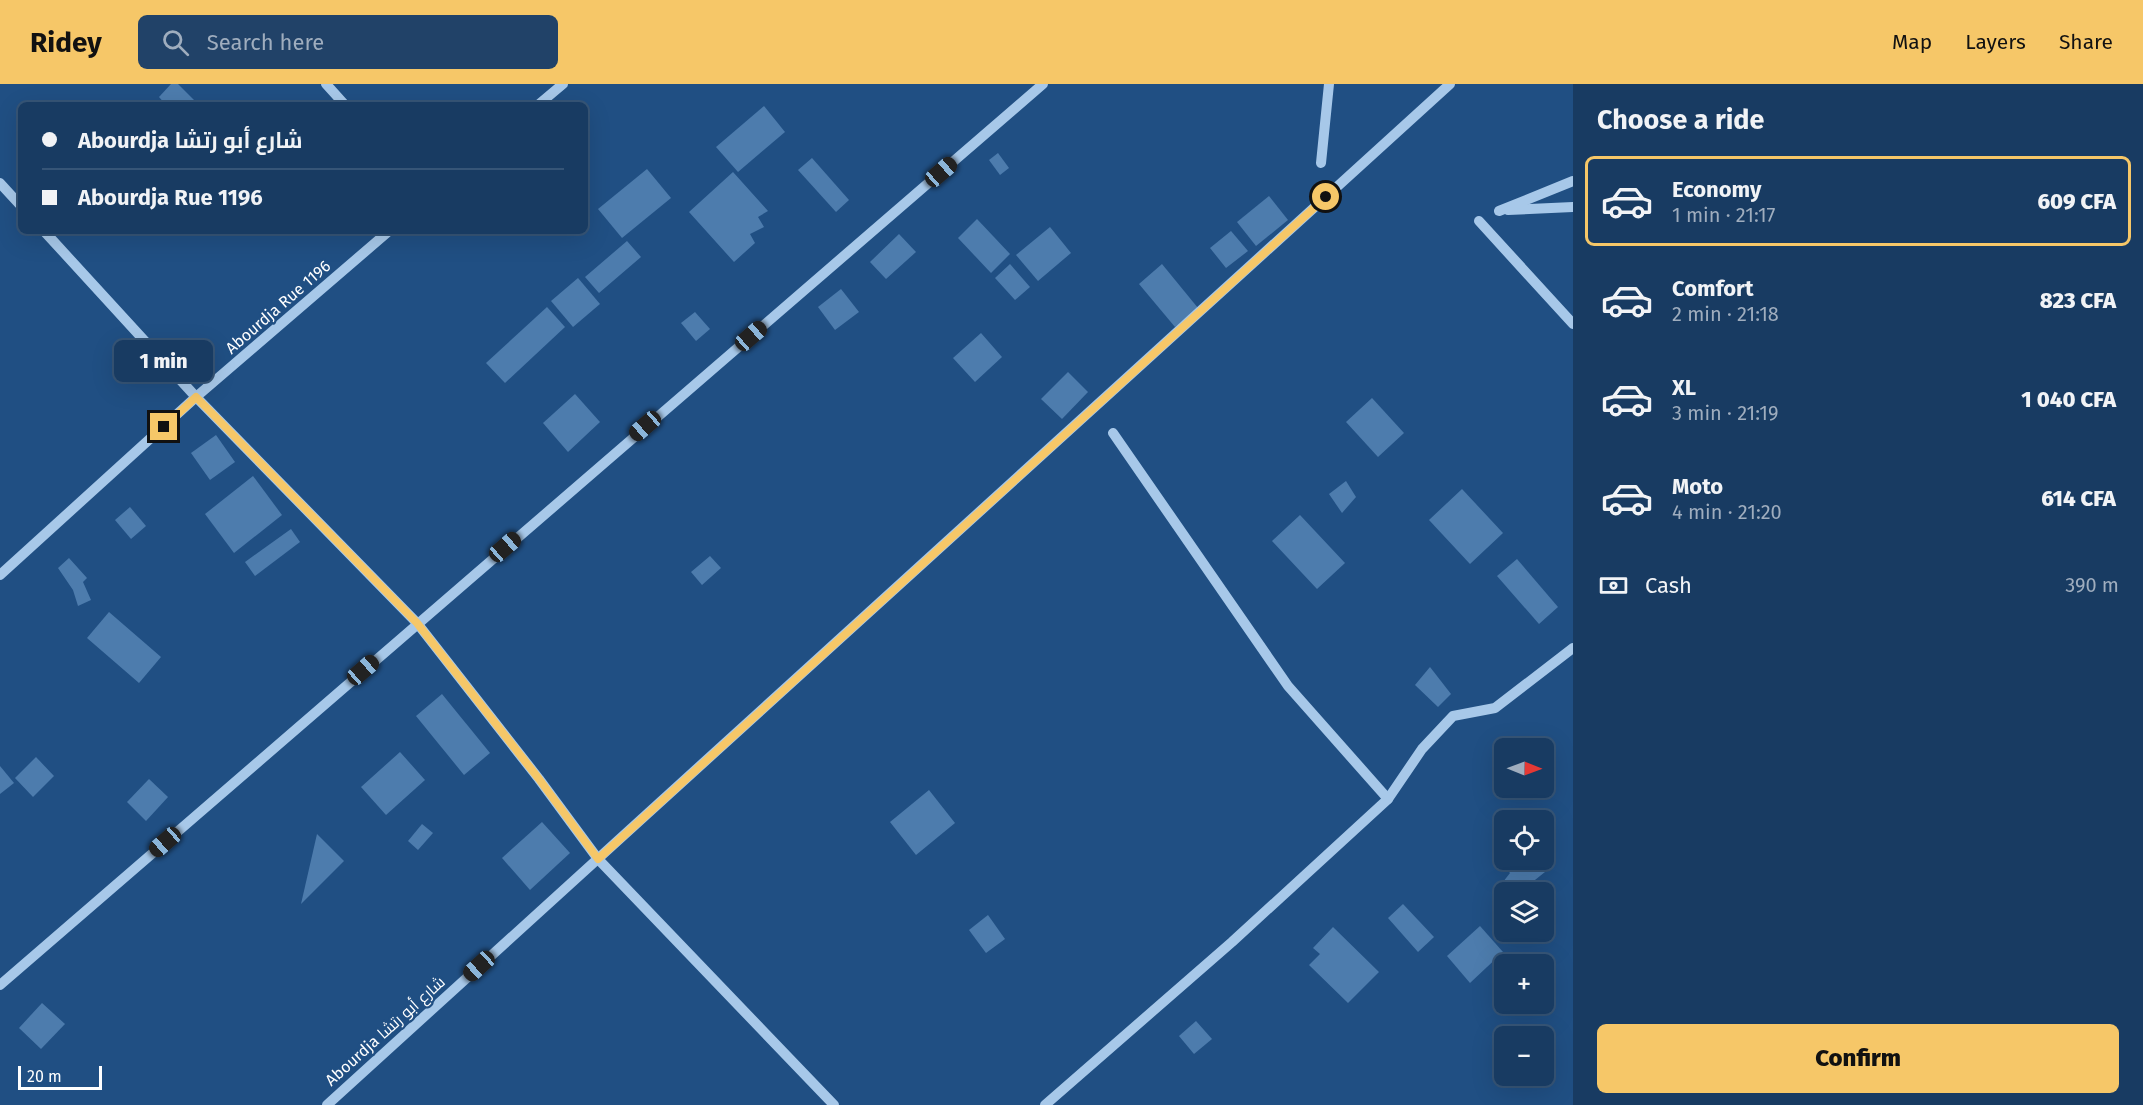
<!DOCTYPE html>
<html lang="en">
<head>
<meta charset="utf-8">
<style>
  :root { --surface:#183b62; --page:#214268; --text:#f1f3f6; --muted:#9fadbe; --line:#365577; --accent:#f6c768 }
  body { margin:0; font-family:"Fira Sans",Cairo,sans-serif; background:var(--page); color:var(--text); height:100vh; display:flex; flex-direction:column; font-size:22px; white-space:nowrap }
  * { box-sizing:border-box; margin:0 }
  p { font-size:20px; color:var(--muted) }
  .icon { flex:none; width:33px; height:33px; fill:none; stroke:currentColor; stroke-width:2; stroke-linecap:round; stroke-linejoin:round }
  .map { position:relative; flex:1; overflow:hidden }
  .details { display:flex; flex-direction:column; background:var(--surface); width:570px }
  .details>* { flex:none }
  .top-card { position:absolute; left:18px; top:18px; width:570px; height:132px; border-radius:9px; box-shadow:0 6px 24px #0002,0 0 0 2px var(--line); display:grid; align-content:center; height:132px; padding:0 24px; background:var(--surface) }
  .needle { width:39px; rotate:91deg }
  .controls { position:absolute; left:1494px; top:654px; display:grid; gap:12px }
  .controls a { display:grid; place-items:center; width:60px; height:60px; border-radius:9px; background:var(--surface); box-shadow:0 6px 24px #0002,0 0 0 2px var(--line); font-size:30px }
  .scale { position:absolute; left:18px; bottom:15px; width:84px; box-sizing:border-box; padding-left:6px; border:3px solid #fff; border-top:0; font-size:16px; line-height:21px; white-space:nowrap; color:#fff; -webkit-text-stroke:4px #204f83; paint-order:stroke }
  .end { position:absolute; width:27px; height:27px; margin:-14px; border:8px solid #f6c768; background:#111; box-shadow:0 0 0 3px #111 }
  .from { border-radius:50% }
  .bubble { position:absolute; height:42px; border-radius:9px; background:var(--surface); box-shadow:0 6px 24px #0002,0 0 0 2px var(--line); font-size:20px; font-weight:800; line-height:42px; text-align:center }
  .car { position:absolute; width:18px; height:36px; margin:-18px -9px; border-radius:8px; box-shadow:0 0 4px 2px #0007; background:linear-gradient(#222 24%,#8ab4d8 0 40%,#222 0 76%,#8ab4d8 0 86%,#222 0) }
  .top-card b { display:flex; align-items:center; gap:21px; height:57px; font-size:22px }
  .top-card b+b { border-top:2px solid var(--line) }
  .top-card i { width:15px; height:15px; background:var(--text) }
  ul { padding:0; list-style:none }
  li { display:flex; align-items:center; gap:18px; height:90px; margin:0 12px 9px; padding:0 12px; border:3px solid transparent; border-radius:9px }
  li div { flex:1 }
  li b { display:block; font-size:22px }
  li em { font-style:normal; font-weight:800 }
  li.selected { border-color:var(--accent) }
  li>.icon { width:54px; height:54px; stroke-width:1.5 }
  h2 { padding:0 24px; font-size:27px; line-height:72px }
  .pay { display:flex; align-items:center; gap:15px; height:66px; padding:0 24px; font-size:22px }
  .pay p { margin-inline-start:auto }
  .action { display:flex; gap:12px; margin-top:auto; padding:12px 24px }
  .action a { flex:1; height:69px; border-radius:9px; background:var(--accent); color:#111; font-size:24px; font-weight:800; line-height:69px; text-align:center }
  header { display:flex; align-items:center; gap:36px; box-sizing:border-box; height:84px; padding:0 30px; background:var(--accent); color:#111 }
  header strong { font-size:28px }
  nav { display:flex; gap:33px; margin-inline-start:auto; font-size:21px }
  .search { width:420px; height:54px; background:var(--page); display:flex; align-items:center; gap:15px; box-sizing:border-box; padding:0 21px; border-radius:9px; color:var(--muted); font-size:22px }
  main { display:flex; flex:1; min-height:0 }
  .map>svg:first-child { display:block }
  .building { fill:#4d7cad }
  .lines { fill:none; stroke-linecap:round; stroke-linejoin:round }
  .minor { stroke:#a7c8e9; stroke-width:10 }
  .route { stroke:#f6c768; stroke-width:8 }
  .labels { text-anchor:middle; dominant-baseline:central; stroke-width:4.5; stroke-linejoin:round; paint-order:stroke }
  .street-label { font-size:16px; fill:#fff; stroke:#204f83 }
</style>
</head>
<body>
<header>
<strong>Ridey</strong>
<div class="search"><svg class="icon" aria-label="search" viewBox="0 0 24 24"><circle cx="10" cy="10" r="6"/><path d="M15 15l6 6"/></svg>Search here</div>
<nav><a>Map</a><a>Layers</a><a>Share</a></nav>
</header>
<main>
<div class="map">
<svg width="1573" height="1021" viewBox="0 0 1573 1021">
  <rect width="100%" height="100%" fill="#204f83"/>
  <!-- building -->
  <g class="building">
    <polygon points="171,0 178,0 199,21 166,21 159,13"/>
    <polygon points="764,22 785,48 738,88 716,63"/>
    <polygon points="998,69 1009,84 1000,91 989,76"/>
    <polygon points="812,74 849,116 836,128 798,86"/>
    <polygon points="647,85 671,114 622,154 598,125"/>
    <polygon points="733,88 768,127 758,133 764,143 750,150 755,159 734,178 689,128"/>
    <polygon points="1269,112 1288,136 1256,162 1237,138"/>
    <polygon points="977,135 1010,170 991,189 958,154"/>
    <polygon points="1050,143 1071,169 1038,197 1016,171"/>
    <polygon points="1231,147 1248,167 1226,184 1210,164"/>
    <polygon points="899,150 916,168 886,195 870,178"/>
    <polygon points="627,157 641,173 599,209 585,193"/>
    <polygon points="1010,180 1030,203 1015,216 995,194"/>
    <polygon points="1162,180 1198,224 1175,243 1139,200"/>
    <polygon points="578,194 600,220 573,243 551,217"/>
    <polygon points="841,205 859,228 835,246 818,223"/>
    <polygon points="547,223 565,243 505,299 486,279"/>
    <polygon points="695,228 710,245 696,257 681,239"/>
    <polygon points="981,249 1002,273 975,298 953,274"/>
    <polygon points="1068,288 1088,308 1062,335 1041,315"/>
    <polygon points="575,310 600,338 568,368 543,339"/>
    <polygon points="1372,314 1404,349 1378,373 1346,338"/>
    <polygon points="216,351 235,378 210,396 191,369"/>
    <polygon points="253,392 282,431 234,469 205,430"/>
    <polygon points="1346,397 1356,413 1342,429 1329,410"/>
    <polygon points="1462,405 1503,449 1470,480 1429,436"/>
    <polygon points="130,423 146,442 131,455 115,436"/>
    <polygon points="1300,431 1345,479 1317,505 1272,457"/>
    <polygon points="291,445 300,458 255,492 245,478"/>
    <polygon points="710,472 721,484 702,501 691,488"/>
    <polygon points="69,474 87,494 83,498 91,516 78,522 73,506 58,484"/>
    <polygon points="1517,475 1558,523 1539,540 1497,492"/>
    <polygon points="109,528 161,573 139,599 87,554"/>
    <polygon points="1430,583 1451,610 1438,623 1415,601"/>
    <polygon points="442,610 490,669 464,691 416,632"/>
    <polygon points="400,668 425,696 386,731 361,703"/>
    <polygon points="36,673 54,692 33,713 15,694"/>
    <polygon points="0,682 14,699 0,710"/>
    <polygon points="149,695 168,713 146,737 127,718"/>
    <polygon points="929,706 955,739 916,771 890,738"/>
    <polygon points="542,738 570,769 530,806 502,774"/>
    <polygon points="422,740 433,749 418,766 408,757"/>
    <polygon points="317,750 344,777 301,820"/>
    <polygon points="1504,772 1504,776 1536,776 1545,788 1520,808 1511,808 1503,798 1510,789 1499,776"/>
    <polygon points="1403,820 1434,853 1418,868 1388,834"/>
    <polygon points="988,831 1005,855 986,869 969,846"/>
    <polygon points="1480,842 1503,868 1470,899 1447,872"/>
    <polygon points="1333,843 1379,888 1348,919 1309,881 1320,870 1313,864"/>
    <polygon points="42,919 65,940 41,965 19,944"/>
    <polygon points="1196,937 1212,955 1194,970 1179,952"/>
  </g>
  <g class="lines">
    <!-- minor -->
    <g class="minor">
      <polyline points="326,0 345,21"/>
      <polyline points="538,21 563,0"/>
      <polyline points="1321,79 1329,0"/>
      <polyline points="0,99 21,122"/>
      <polyline points="1508,126 1573,123"/>
      <polyline points="1499,127 1573,97"/>
      <polyline points="1479,137 1573,240"/>
      <polyline points="44,147 196,313 417,539 539,695 598,775 834,1021"/>
      <polyline points="0,491 196,313 389,147"/>
      <polyline points="1388,715 1422,665 1453,632 1495,624 1573,564"/>
      <polyline points="0,901 1043,0"/>
      <polyline points="327,1021 1450,0"/>
      <polyline points="1045,1021 1232,858 1388,715 1288,602 1113,349"/>
    </g>
  </g>
  <g class="lines">
    <!-- route -->
    <polyline class="route" points="164,343 196,313 417,539 539,695 598,775 1326,113"/>
  </g>
  <g class="labels">
    <!-- street labels -->
    <g class="street-label">
      <text transform="translate(278 223) rotate(-41)">Abourdja Rue 1196</text>
      <text transform="translate(385 947) rotate(-42)">Abourdja شارع أبو رتشا</text>
    </g>
  </g>
</svg>
<div class="controls">
<a><svg class="needle" viewBox="-14 -14 28 28"><path d="M0-13l5 13h-10z" fill="#e53935"/><path d="M0 13l5-13h-10z" fill="#9fadbe"/></svg></a>
<a><svg class="icon" aria-label="locate" viewBox="0 0 24 24"><circle cx="12" cy="12" r="6"/><path d="M12 2v4M12 18v4M2 12h4M18 12h4"/></svg></a>
<a><svg class="icon" aria-label="layers" viewBox="0 0 24 24"><path d="M12 4l9 5-9 5-9-5zM3 14l9 5 9-5"/></svg></a>
<a>+</a>
<a>−</a>
</div>
<div class="scale">20 m</div>
<i class="end from" style="left:1326px;top:113px"></i>
<i class="end" style="left:164px;top:343px"></i>
<div class="bubble" style="left:114px;top:256px;width:99px">1 min</div>
<i class="car" style="left:941px;top:88px;rotate:49deg"></i>
<i class="car" style="left:751px;top:252px;rotate:49deg"></i>
<i class="car" style="left:645px;top:342px;rotate:229deg"></i>
<i class="car" style="left:505px;top:463px;rotate:49deg"></i>
<i class="car" style="left:363px;top:586px;rotate:49deg"></i>
<i class="car" style="left:165px;top:758px;rotate:229deg"></i>
<i class="car" style="left:479px;top:882px;rotate:228deg"></i>
<div class="top-card">
<b><i class="from"></i>Abourdja شارع أبو رتشا</b>
<b><i></i>Abourdja Rue 1196</b>
</div>
</div>
<section class="details">
<h2>Choose a ride</h2>
<ul>
<li class="selected"><svg class="icon" aria-label="car" viewBox="0 0 24 24"><path d="M5 17H2v-5l4-1 3-4h7l3 4 3 1v5h-3M9 17h6M6 11h13"/><circle cx="7" cy="17" r="2"/><circle cx="17" cy="17" r="2"/></svg><div><b>Economy</b><p>1 min · 21:17</p></div><em>609 CFA</em></li>
<li><svg class="icon" aria-label="car" viewBox="0 0 24 24"><path d="M5 17H2v-5l4-1 3-4h7l3 4 3 1v5h-3M9 17h6M6 11h13"/><circle cx="7" cy="17" r="2"/><circle cx="17" cy="17" r="2"/></svg><div><b>Comfort</b><p>2 min · 21:18</p></div><em>823 CFA</em></li>
<li><svg class="icon" aria-label="car" viewBox="0 0 24 24"><path d="M5 17H2v-5l4-1 3-4h7l3 4 3 1v5h-3M9 17h6M6 11h13"/><circle cx="7" cy="17" r="2"/><circle cx="17" cy="17" r="2"/></svg><div><b>XL</b><p>3 min · 21:19</p></div><em>1 040 CFA</em></li>
<li><svg class="icon" aria-label="car" viewBox="0 0 24 24"><path d="M5 17H2v-5l4-1 3-4h7l3 4 3 1v5h-3M9 17h6M6 11h13"/><circle cx="7" cy="17" r="2"/><circle cx="17" cy="17" r="2"/></svg><div><b>Moto</b><p>4 min · 21:20</p></div><em>614 CFA</em></li>
</ul>
<div class="pay"><svg class="icon" aria-label="cash" viewBox="0 0 24 24"><path d="M3 7h18v10H3z"/><circle cx="12" cy="12" r="2"/></svg>Cash<p>390 m</p></div>
<div class="action"><a>Confirm</a></div>
</section>
</main>
</body>
</html>
